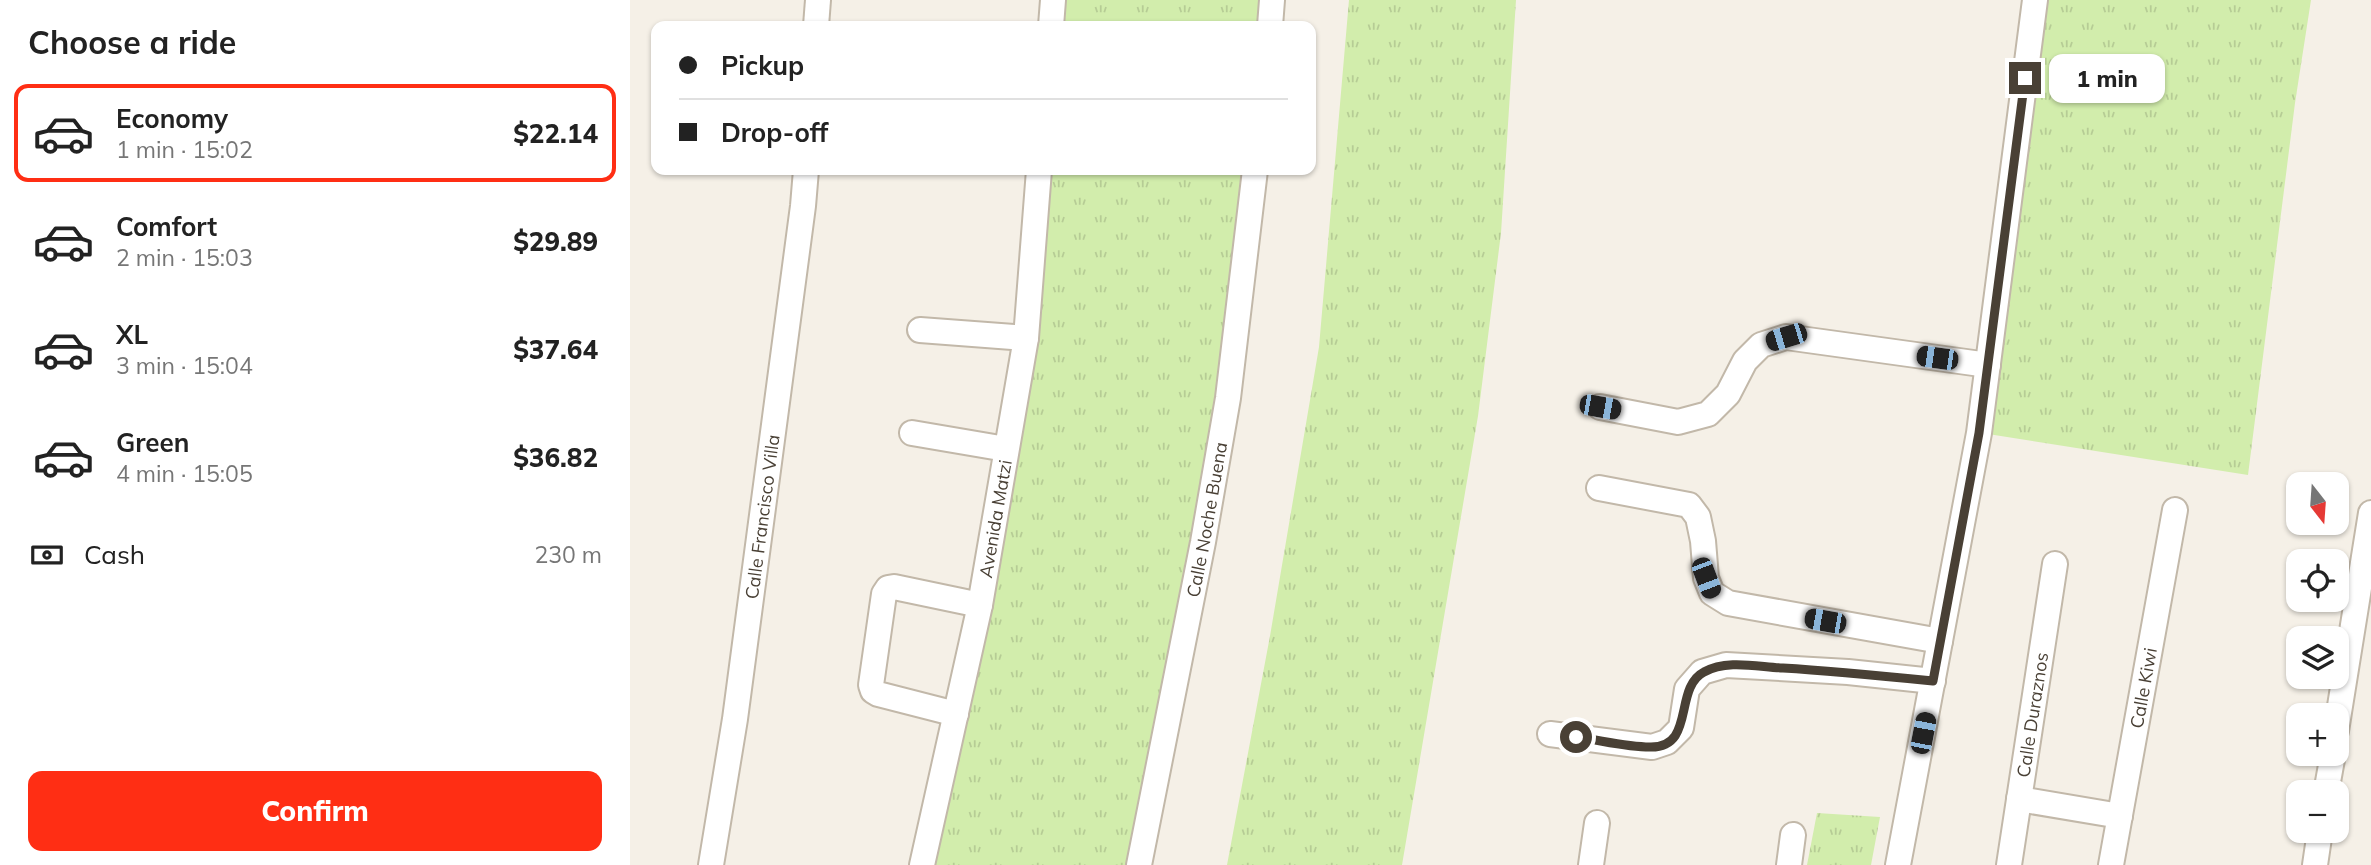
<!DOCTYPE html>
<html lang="en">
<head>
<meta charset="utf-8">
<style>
  :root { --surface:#fff; --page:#f6f6f6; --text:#222; --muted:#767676; --line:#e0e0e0; --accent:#ff2e14 }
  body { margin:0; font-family:Mulish,sans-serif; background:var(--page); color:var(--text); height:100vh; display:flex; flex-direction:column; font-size:26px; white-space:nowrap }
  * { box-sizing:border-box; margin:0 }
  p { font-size:23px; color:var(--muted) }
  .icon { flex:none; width:38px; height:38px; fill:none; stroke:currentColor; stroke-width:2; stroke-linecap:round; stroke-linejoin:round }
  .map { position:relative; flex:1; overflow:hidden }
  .side { display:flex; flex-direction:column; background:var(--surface); width:630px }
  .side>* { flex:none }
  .hud { position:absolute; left:21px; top:21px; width:665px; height:154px; border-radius:14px; box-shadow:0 2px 5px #0004; display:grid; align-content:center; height:154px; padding:0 28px; background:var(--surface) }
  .needle { width:46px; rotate:163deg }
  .tools { position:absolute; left:1656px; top:472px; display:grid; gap:14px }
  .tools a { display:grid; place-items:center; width:63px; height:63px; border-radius:14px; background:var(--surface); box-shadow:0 2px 5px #0004; font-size:35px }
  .end { position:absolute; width:32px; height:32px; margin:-16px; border:9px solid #494035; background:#fff; box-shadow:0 0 0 4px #fff }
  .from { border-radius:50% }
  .bubble { position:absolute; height:49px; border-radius:14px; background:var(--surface); box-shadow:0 2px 5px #0004; font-size:23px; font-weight:800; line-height:49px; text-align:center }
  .car { position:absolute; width:21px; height:42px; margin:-21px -10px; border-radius:9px; box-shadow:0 0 5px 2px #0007; background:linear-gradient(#222 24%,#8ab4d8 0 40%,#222 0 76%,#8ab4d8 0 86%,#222 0) }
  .hud b { display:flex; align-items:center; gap:24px; height:66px; font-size:26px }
  .hud b+b { border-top:2px solid var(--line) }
  .hud i { width:18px; height:18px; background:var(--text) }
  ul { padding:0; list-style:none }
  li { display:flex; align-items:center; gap:21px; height:98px; margin:0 14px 10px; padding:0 14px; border:4px solid transparent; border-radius:14px }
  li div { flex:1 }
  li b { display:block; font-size:26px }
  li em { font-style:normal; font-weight:800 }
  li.selected { border-color:var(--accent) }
  li>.icon { width:63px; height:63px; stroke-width:1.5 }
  h2 { padding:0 28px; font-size:32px; line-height:84px }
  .pay { display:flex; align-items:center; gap:18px; height:77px; padding:0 28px; font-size:26px }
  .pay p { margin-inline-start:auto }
  .primary-button { display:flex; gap:14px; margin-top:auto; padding:14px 28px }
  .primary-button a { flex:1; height:80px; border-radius:14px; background:var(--accent); color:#fff; font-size:28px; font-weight:800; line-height:80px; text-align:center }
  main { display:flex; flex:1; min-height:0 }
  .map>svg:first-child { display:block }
  .grass { fill:url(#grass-tufts) }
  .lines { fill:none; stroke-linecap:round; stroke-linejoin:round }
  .minor-casing { stroke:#c2b8a9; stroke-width:28 }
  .minor { stroke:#fff; stroke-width:24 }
  .route { stroke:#494035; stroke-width:9 }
  .labels { text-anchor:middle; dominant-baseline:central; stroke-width:5; stroke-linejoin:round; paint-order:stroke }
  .street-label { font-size:18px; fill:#494035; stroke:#fff }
</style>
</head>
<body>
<main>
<section class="side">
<h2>Choose a ride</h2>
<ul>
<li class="selected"><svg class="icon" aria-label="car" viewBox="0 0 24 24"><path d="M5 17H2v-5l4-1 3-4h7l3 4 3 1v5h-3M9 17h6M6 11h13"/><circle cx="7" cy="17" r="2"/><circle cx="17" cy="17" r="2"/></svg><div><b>Economy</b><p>1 min · 15:02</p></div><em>$22.14</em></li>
<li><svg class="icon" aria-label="car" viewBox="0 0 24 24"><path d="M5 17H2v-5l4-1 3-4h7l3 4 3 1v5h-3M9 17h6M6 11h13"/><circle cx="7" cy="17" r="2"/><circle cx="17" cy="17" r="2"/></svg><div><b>Comfort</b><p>2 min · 15:03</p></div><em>$29.89</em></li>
<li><svg class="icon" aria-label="car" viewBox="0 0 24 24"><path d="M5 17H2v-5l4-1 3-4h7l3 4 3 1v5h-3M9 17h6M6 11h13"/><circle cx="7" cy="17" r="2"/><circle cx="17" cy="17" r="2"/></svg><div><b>XL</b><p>3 min · 15:04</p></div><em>$37.64</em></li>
<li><svg class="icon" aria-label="car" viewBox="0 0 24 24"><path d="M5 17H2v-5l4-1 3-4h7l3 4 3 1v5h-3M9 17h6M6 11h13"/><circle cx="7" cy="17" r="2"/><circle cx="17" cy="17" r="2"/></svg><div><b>Green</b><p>4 min · 15:05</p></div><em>$36.82</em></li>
</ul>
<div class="pay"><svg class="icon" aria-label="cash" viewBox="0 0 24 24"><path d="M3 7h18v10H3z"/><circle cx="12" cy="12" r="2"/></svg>Cash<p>230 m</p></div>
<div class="primary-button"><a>Confirm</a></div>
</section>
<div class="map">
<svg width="1741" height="865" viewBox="0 0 1741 865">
  <defs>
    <pattern id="grass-tufts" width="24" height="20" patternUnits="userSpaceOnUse" patternTransform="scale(1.75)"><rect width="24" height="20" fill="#d2edac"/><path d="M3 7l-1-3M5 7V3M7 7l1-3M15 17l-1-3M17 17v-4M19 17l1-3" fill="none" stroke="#b6cc95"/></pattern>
  </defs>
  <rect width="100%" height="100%" fill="#f5f0e7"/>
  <!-- grass -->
  <g class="grass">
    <polygon points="417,0 643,0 642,26 414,26"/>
    <polygon points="719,0 886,0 871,233 848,416 772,865 597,865 640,636 689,347"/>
    <polygon points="1400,0 1681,0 1665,103 1618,475 1339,431"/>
    <polygon points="403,170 629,170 521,865 288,865 388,362"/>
    <polygon points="1187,813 1250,817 1241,865 1177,865"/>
  </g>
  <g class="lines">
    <!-- minor casing -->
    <g class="minor-casing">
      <g id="minor">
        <polyline points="186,26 188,0"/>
        <polyline points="421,26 423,0"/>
        <polyline points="640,26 642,0"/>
        <polyline points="290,330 396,338"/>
        <polyline points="970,407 1048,422 1078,414 1098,394 1115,361 1131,345 1156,337 1358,365"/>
        <polyline points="282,433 376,449"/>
        <polyline points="969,488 1059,505 1068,517 1073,541 1076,578 1082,593 1098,603 1310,641"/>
        <polyline points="326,714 248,694 243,691 241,685 254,594 258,588 264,587 350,605"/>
        <polyline points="1706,731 1741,513"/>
        <polyline points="920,734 1022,747 1037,742 1051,728 1057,689 1072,672 1096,665 1218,672 1303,681"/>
        <polyline points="1696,793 1703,754"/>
        <polyline points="1389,799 1490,816"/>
        <path id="s1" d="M81,865L105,719L173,206L176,170"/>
        <path id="s2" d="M292,865L350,605L396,338L409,170"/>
        <path id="s3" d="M509,865L573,542L598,398L625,170"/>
        <polyline points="961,865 967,823"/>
        <polyline points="1159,865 1163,835"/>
        <polyline points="1268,865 1349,433 1405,0"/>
        <path id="s4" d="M1379,865L1425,564"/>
        <path id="s5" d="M1481,865L1545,510"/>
        <polyline points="1685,865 1690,831"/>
      </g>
    </g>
    <!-- minor -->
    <use href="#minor" class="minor"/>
  </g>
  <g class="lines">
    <!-- route -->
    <path class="route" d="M946,737C970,740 996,747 1020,747C1066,748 1043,688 1074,672C1097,659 1128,667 1153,668C1203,671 1253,676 1303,681L1349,433L1395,78"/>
  </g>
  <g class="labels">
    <!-- street labels -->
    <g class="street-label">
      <text stroke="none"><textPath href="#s1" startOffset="352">Calle Francisco Villa</textPath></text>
      <text stroke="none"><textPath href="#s2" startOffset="354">Avenida Matzi</textPath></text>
      <text stroke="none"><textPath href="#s3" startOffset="352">Calle Noche Buena</textPath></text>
      <text stroke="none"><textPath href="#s5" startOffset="180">Calle Kiwi</textPath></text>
      <text stroke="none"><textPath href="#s4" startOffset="152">Calle Duraznos</textPath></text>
    </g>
  </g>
</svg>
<div class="tools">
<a><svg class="needle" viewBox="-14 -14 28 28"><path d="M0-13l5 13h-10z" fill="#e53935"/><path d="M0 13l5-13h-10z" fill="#767676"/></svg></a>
<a><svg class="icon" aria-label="locate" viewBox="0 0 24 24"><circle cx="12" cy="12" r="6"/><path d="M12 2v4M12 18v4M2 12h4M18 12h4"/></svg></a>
<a><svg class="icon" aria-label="layers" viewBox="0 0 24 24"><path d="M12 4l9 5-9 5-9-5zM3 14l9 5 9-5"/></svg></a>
<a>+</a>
<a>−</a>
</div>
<i class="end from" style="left:946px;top:737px"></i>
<i class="end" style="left:1395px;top:78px"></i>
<div class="bubble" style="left:1419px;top:54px;width:116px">1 min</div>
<i class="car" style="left:1156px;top:337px;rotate:253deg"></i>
<i class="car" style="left:1307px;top:358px;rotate:278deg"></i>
<i class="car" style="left:970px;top:407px;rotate:100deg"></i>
<i class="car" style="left:1076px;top:578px;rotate:159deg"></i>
<i class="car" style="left:1195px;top:621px;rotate:280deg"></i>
<i class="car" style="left:1293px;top:733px;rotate:11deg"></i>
<div class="hud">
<b><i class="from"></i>Pickup</b>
<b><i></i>Drop-off</b>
</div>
</div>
</main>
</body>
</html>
